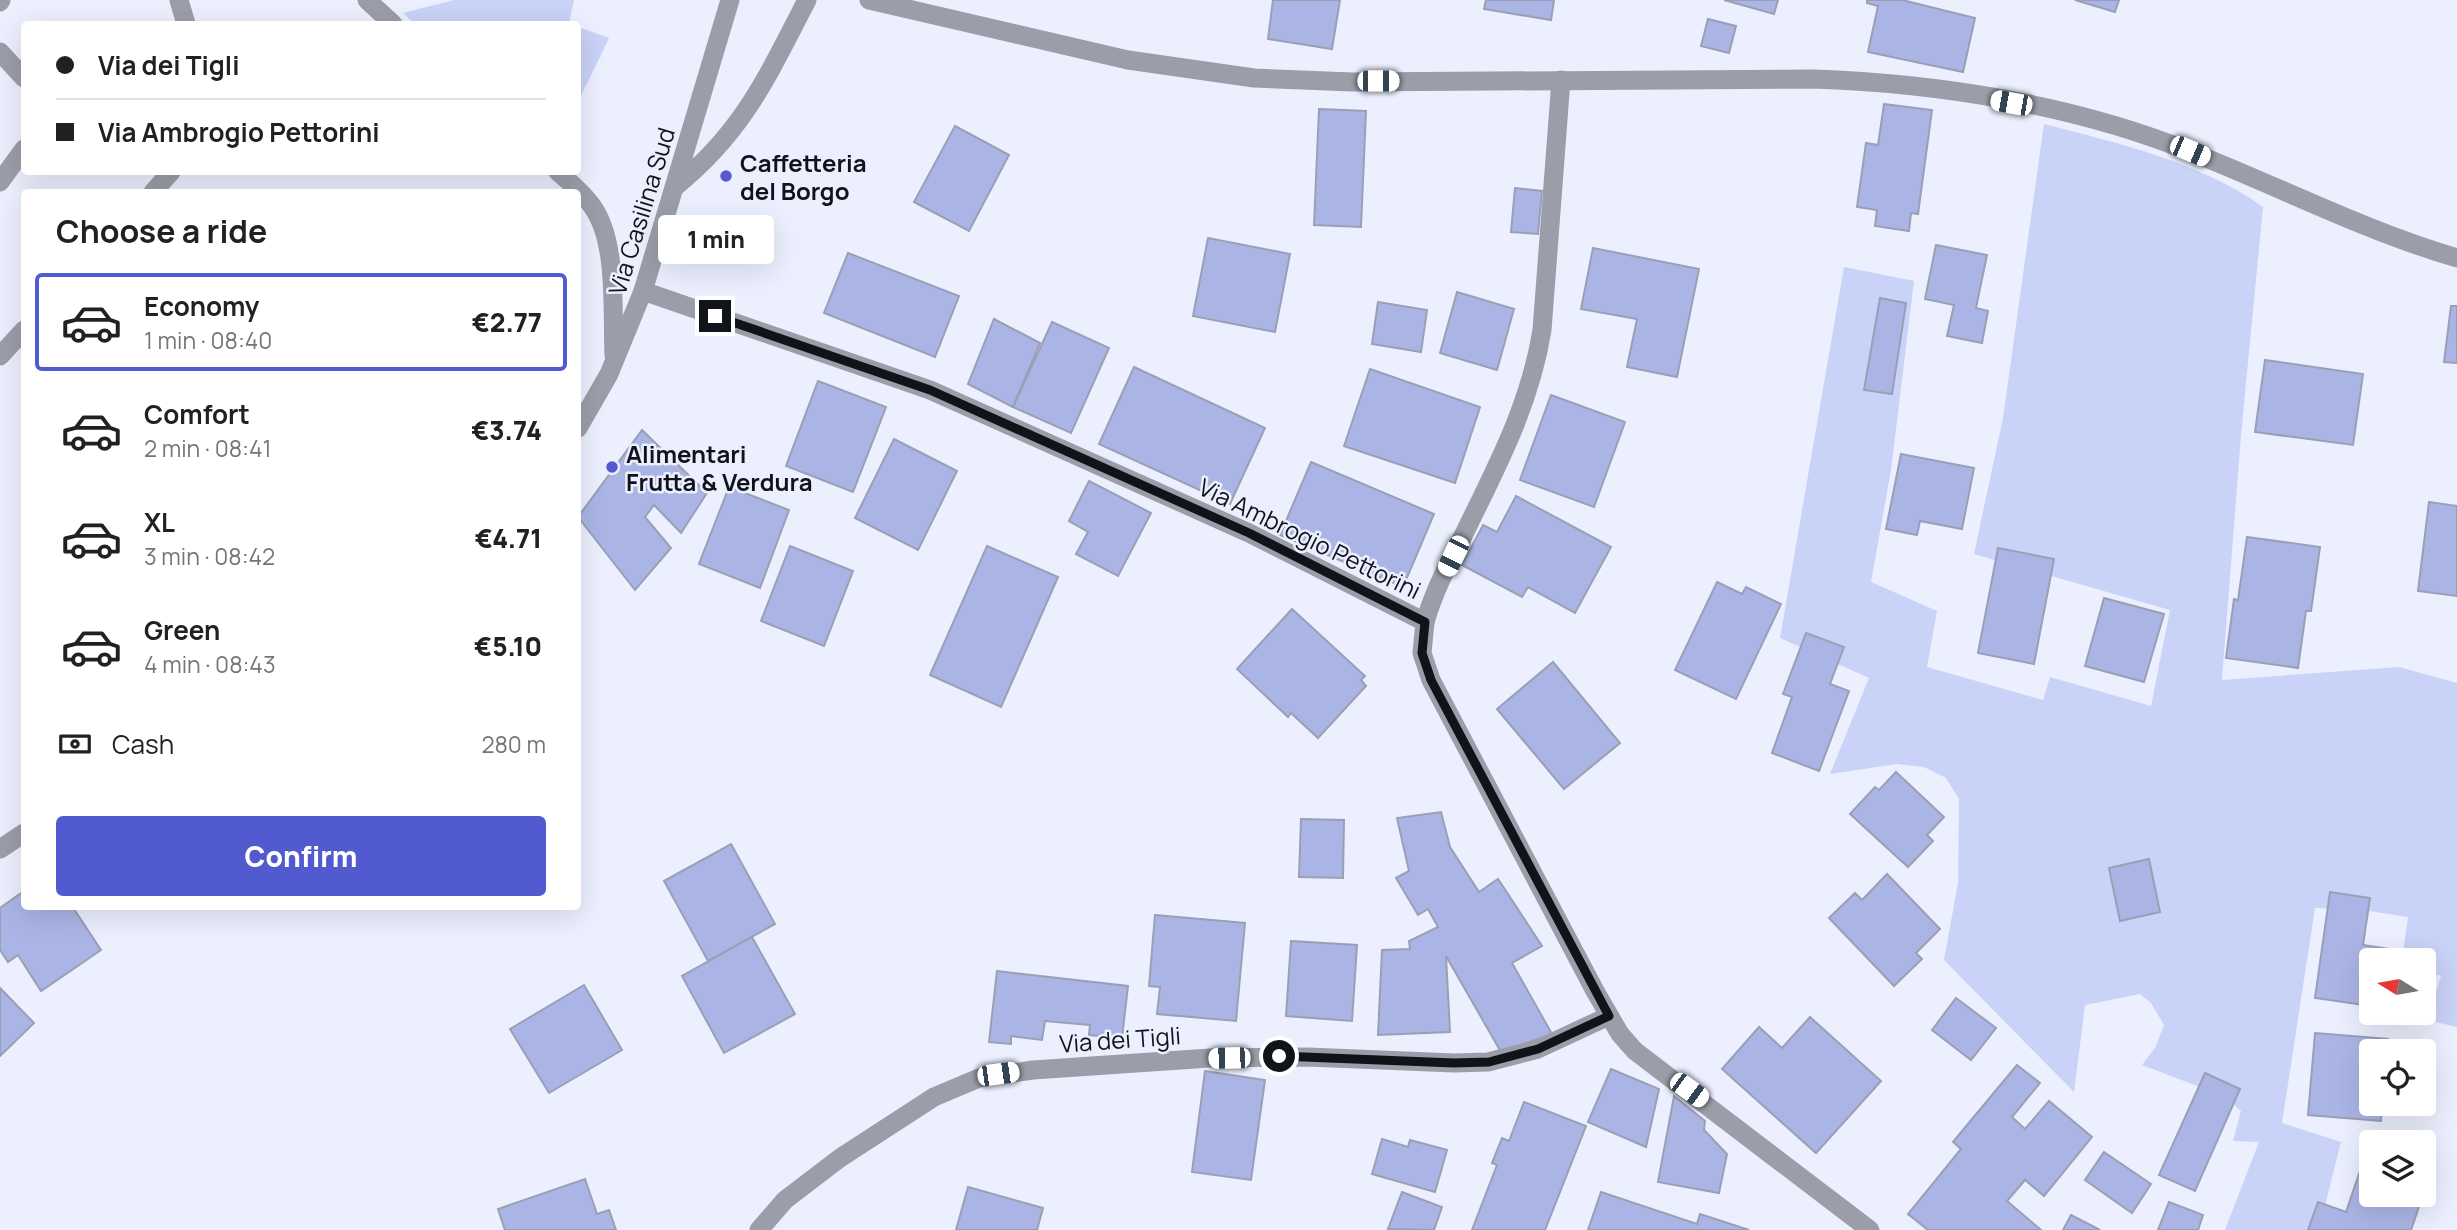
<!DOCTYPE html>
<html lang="en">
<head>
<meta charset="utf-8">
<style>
  :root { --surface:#fff; --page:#f2f2f2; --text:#202124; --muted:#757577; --line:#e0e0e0; --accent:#525ad0 }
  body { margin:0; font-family:Manrope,sans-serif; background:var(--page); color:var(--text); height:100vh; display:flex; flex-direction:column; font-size:26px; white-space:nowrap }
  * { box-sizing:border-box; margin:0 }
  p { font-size:23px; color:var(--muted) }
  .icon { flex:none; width:38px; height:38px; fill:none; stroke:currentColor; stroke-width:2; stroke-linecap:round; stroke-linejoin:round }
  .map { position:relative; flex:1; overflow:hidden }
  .panel { position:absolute; left:21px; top:189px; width:560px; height:721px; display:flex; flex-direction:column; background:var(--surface); border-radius:7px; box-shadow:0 7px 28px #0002 }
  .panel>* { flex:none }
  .banner { position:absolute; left:21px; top:21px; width:560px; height:154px; border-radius:7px; box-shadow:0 7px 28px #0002; display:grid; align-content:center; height:154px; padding:0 35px; background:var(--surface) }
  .needle { width:46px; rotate:281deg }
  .buttons { position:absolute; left:2359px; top:948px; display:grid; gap:14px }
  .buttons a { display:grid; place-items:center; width:77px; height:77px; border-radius:7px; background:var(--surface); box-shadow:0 7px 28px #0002; font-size:35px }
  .end { position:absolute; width:32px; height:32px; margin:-16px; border:9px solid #11131b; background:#fff; box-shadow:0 0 0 4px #fff }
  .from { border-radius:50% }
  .bubble { position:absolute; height:49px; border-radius:7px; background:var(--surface); box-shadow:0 7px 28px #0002; font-size:23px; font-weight:800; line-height:49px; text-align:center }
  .car { position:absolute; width:21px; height:42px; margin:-21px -10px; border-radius:9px; box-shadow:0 0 5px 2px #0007; background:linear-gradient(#fff 24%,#345 0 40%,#fff 0 76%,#345 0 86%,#fff 0) }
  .banner b { display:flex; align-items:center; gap:24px; height:66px; font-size:26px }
  .banner b+b { border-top:2px solid var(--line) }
  .banner i { width:18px; height:18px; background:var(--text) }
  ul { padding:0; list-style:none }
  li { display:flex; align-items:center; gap:21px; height:98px; margin:0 14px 10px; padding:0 21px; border:4px solid transparent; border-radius:7px }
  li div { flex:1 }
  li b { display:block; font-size:26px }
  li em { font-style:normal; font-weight:800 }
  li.current { border-color:var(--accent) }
  li>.icon { width:63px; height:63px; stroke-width:1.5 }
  h2 { padding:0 35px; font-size:32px; line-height:84px }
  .pay { display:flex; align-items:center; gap:18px; height:77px; padding:0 35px; font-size:26px }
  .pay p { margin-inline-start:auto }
  .button { display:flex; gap:14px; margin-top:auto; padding:14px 35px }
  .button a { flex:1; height:80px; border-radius:7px; background:var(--accent); color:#fff; font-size:28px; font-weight:800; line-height:80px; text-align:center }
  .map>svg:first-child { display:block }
  .green { fill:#c9d2f7 }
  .building { fill:#abb5e5; stroke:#9a9fb6; stroke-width:2 }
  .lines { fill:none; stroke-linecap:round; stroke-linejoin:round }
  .minor { stroke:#9b9ea8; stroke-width:19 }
  .route { stroke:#11131b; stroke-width:9 }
  .poi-dot { fill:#525ad0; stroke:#eceffe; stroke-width:2.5 }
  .labels { text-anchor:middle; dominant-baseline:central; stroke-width:5; stroke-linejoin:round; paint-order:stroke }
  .poi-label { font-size:24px; font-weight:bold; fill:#11131b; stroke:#eceffe; text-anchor:start }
  .street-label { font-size:24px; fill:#11131b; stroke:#eceffe }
</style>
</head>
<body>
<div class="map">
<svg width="2457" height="1230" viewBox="0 0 2457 1230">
  <rect width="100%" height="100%" fill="#eceffe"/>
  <!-- green -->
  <g class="green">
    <polygon points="454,0 574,0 569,24 415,24 403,13"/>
    <polygon points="578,27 609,38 578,102"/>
    <path d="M2044,124C2117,143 2201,162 2263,207L2241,435L2222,680L2399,667L2457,683V1027L2427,1020L2441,976L2424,971V961H2402L2408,917L2362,910L2315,908L2282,1123L2341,1142L2319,1230H2225L2259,1142L2233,1141L2241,1111L2226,1097L2142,1065L2155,1048L2164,1025L2151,1003L2140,994L2085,1005L2074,1092L1944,960L1958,883L1959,799L1946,778L1924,767L1897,764L1830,774L1869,678L1780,638L1844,267L1914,281L1891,470L1871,582L1937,611L1927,667L2043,700L2050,677L2151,706L2170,610L1974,554L2003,418Z"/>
  </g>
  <!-- building -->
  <g class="building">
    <polygon points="1273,0 1340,0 1332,49 1268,39"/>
    <polygon points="1486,0 1554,0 1551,20 1484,9"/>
    <polygon points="1724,0 1778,0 1774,14"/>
    <polygon points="1867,0 1902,0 1975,18 1963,72 1868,52 1878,6 1867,3"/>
    <polygon points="2075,0 2119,0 2115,12"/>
    <polygon points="1708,19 1736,26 1729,53 1701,46"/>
    <polygon points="1884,104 1932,110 1918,214 1911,213 1909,231 1875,226 1877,210 1857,207 1866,143 1878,145"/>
    <polygon points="1319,109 1366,111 1361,227 1314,225"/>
    <polygon points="955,126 1009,155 969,231 914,202"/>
    <polygon points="1515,188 1542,191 1538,234 1511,232"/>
    <polygon points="1208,238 1290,254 1275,332 1193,316"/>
    <polygon points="1936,245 1987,255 1976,308 1988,311 1982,343 1947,336 1954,305 1925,299"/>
    <polygon points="1593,248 1699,269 1677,377 1627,367 1637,319 1581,309"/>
    <polygon points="848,253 959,296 935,357 824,313"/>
    <polygon points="1457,292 1514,309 1497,370 1440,353"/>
    <polygon points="1880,298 1906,303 1892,394 1864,390"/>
    <polygon points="1378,302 1427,310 1421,352 1372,344"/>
    <polygon points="2451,306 2457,306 2457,363 2444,362"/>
    <polygon points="994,319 1040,343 1013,407 968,384"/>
    <polygon points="1052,322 1109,348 1071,433 1013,407"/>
    <polygon points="2265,360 2363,374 2353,445 2255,432"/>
    <polygon points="1134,367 1265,428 1230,504 1099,444"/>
    <polygon points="1370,369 1480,407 1455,483 1344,446"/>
    <polygon points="818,381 886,407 853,492 786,466"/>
    <polygon points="1551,395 1625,422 1594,507 1520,480"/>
    <polygon points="642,430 707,493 681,533 654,505 645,517 671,548 635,590 578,517"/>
    <polygon points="894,439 957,471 918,550 855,518"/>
    <polygon points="1901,454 1974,468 1962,529 1920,521 1917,535 1886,529"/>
    <polygon points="1311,462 1434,514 1403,587 1280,535"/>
    <polygon points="1089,481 1151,513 1118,576 1076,554 1088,532 1069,521"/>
    <polygon points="729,487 789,510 760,588 699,564"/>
    <polygon points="1516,496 1611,547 1575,613 1528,587 1522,597 1462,565 1483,525 1497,532"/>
    <polygon points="2429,502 2457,506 2457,596 2418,591"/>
    <polygon points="2247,537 2320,547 2311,611 2306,611 2298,668 2226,658 2234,599 2238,600"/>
    <polygon points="790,546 853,571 824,646 761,621"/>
    <polygon points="987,546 1058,577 1001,707 930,675"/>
    <polygon points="1998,548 2054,559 2034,664 1978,653"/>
    <polygon points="1717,582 1742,594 1746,587 1781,604 1736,699 1675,670"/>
    <polygon points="2104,598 2164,614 2144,682 2085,666"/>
    <polygon points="1292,609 1365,676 1361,680 1366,686 1318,738 1291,713 1288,717 1237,669"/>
    <polygon points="1806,633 1844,647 1830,684 1849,691 1819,771 1772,753 1792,697 1783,694"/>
    <polygon points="1553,662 1620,743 1564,789 1497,709"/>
    <polygon points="1896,772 1944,817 1927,835 1933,841 1908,867 1850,814 1875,787 1879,790"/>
    <polygon points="1441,812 1450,847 1479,892 1498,879 1542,946 1512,963 1552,1034 1501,1052 1446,956 1450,1032 1378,1035 1382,950 1410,949 1409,941 1438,927 1428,909 1418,915 1396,878 1409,871 1397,818"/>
    <polygon points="1301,819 1344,820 1343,878 1299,877"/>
    <polygon points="731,844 775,924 708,961 664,881"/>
    <polygon points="2149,859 2160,912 2120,921 2109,868"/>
    <polygon points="1887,874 1940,929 1916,953 1922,959 1894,986 1829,918 1855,893 1862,900"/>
    <polygon points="24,891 24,906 72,906 101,950 41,991 18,955 8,962 0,950 0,908"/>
    <polygon points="2330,892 2370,898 2363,945 2396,950 2395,961 2371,961 2371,1006 2315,998"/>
    <polygon points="1155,915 1245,923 1236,1021 1157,1014 1160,987 1149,986"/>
    <polygon points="752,937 795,1014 724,1053 682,976"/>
    <polygon points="1291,941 1357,945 1352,1021 1286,1016"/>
    <polygon points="997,971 1128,986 1122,1038 1089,1035 1090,1025 1045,1021 1042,1040 1011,1036 1011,1044 989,1042"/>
    <polygon points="584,985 622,1050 549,1093 510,1029"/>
    <polygon points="0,988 34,1023 0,1056"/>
    <polygon points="1956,998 1996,1028 1971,1060 1932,1030"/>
    <polygon points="1810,1017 1881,1081 1816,1153 1722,1069 1759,1027 1782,1048"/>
    <polygon points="2315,1033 2388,1039 2387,1052 2371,1052 2371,1104 2382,1104 2381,1121 2308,1115"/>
    <polygon points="2017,1065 2040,1083 2012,1117 2025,1129 2049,1101 2092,1137 2044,1196 2025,1180 2007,1201 2041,1230 1928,1230 1908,1214 1961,1149 1953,1142"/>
    <polygon points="1611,1069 1659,1089 1646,1147 1588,1122"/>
    <polygon points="1205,1071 1265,1080 1251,1180 1192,1172"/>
    <polygon points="2205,1073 2240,1089 2195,1191 2159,1175"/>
    <polygon points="1674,1096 1705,1121 1704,1130 1727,1154 1719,1193 1658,1182"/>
    <polygon points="1524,1102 1586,1126 1545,1230 1472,1230 1497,1165 1492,1163 1502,1138 1509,1141"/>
    <polygon points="1382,1139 1408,1147 1410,1140 1447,1150 1435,1192 1372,1174"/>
    <polygon points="2104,1152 2151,1184 2132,1213 2085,1180"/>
    <polygon points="2363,1162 2371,1165 2371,1195 2423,1195 2411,1230 2308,1230 2318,1202 2346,1212"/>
    <polygon points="585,1179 597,1214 609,1210 616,1230 505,1230 498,1209"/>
    <polygon points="968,1187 1043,1208 1037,1230 956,1230"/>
    <polygon points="1402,1192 1442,1207 1434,1230 1388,1229"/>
    <polygon points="1601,1192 1697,1224 1700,1214 1749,1230 1588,1230"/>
    <polygon points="2169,1202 2203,1215 2198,1230 2158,1230"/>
    <polygon points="2071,1215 2100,1230 2063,1230"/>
  </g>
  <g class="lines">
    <!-- minor -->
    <g class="minor">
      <polyline points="179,0 186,24"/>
      <polyline points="367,0 393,24"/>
      <path d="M869,0L1128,60L1254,78L1352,82L1813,79C1938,83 2075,105 2191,152C2280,187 2365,231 2457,258"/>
      <polyline points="0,2 1,0"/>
      <polyline points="0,52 24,78"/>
      <path d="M558,172C570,182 583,193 592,206C618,241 612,312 614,355"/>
      <polyline points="0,182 24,149"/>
      <path d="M676,186C744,131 768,75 807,0"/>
      <polyline points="153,192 171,172"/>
      <polyline points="643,291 930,390 1249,533 1425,622 1422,653 1431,680 1595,991 1620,1034 1635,1051 1870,1230"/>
      <polyline points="0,356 24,330"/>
      <polyline points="578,428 609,374 643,291 730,0"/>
      <path d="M1425,622C1434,591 1449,562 1464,534C1497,466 1530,405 1542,330L1561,80"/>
      <polyline points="0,849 24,833"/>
      <polyline points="759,1230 785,1200 840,1158 934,1097 979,1078 1033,1070 1210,1058 1308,1057 1454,1063 1488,1062 1538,1049 1609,1016"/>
    </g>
  </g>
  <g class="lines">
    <!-- route -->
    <polyline class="route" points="715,316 930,390 1249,533 1425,622 1422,653 1431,680 1609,1016 1538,1049 1489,1062 1454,1063 1279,1056"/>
  </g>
  <!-- markers -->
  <g class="poi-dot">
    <circle cx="726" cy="176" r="7"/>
    <circle cx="612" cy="467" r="7"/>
  </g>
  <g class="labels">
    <!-- poi labels -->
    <g class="poi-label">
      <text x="740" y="162">Caffetteria<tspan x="740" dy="28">del Borgo</tspan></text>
      <text x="626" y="453">Alimentari<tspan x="626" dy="28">Frutta &amp; Verdura</tspan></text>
    </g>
    <!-- street labels -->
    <g class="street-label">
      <text transform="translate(641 211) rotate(-73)">Via Casilina Sud</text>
      <text transform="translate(1310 538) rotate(26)">Via Ambrogio Pettorini</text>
      <text transform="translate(1120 1039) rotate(-4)">Via dei Tigli</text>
    </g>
  </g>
</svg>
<div class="buttons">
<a><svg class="needle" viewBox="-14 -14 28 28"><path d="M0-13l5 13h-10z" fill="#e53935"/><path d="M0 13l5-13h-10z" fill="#757577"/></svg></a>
<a><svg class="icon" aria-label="locate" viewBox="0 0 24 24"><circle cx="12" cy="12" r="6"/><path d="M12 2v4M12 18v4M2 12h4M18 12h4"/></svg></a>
<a><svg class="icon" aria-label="layers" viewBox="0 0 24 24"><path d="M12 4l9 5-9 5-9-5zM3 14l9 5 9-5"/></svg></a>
</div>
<i class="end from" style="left:1279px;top:1056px"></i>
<i class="end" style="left:715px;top:316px"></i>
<div class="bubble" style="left:658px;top:215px;width:116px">1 min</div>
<i class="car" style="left:1378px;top:81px;rotate:90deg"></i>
<i class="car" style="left:2011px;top:103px;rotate:280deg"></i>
<i class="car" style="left:2190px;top:151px;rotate:113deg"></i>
<i class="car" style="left:1453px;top:556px;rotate:206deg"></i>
<i class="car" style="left:1229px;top:1058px;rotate:269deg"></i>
<i class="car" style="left:998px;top:1074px;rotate:82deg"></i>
<i class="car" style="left:1689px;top:1090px;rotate:126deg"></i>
<div class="banner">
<b><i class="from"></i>Via dei Tigli</b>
<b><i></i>Via Ambrogio Pettorini</b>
</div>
<section class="panel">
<h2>Choose a ride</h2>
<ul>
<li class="current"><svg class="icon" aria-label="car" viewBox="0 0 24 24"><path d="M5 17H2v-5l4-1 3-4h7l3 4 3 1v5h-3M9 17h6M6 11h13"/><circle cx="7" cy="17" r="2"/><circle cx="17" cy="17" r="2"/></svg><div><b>Economy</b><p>1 min · 08:40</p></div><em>€2.77</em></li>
<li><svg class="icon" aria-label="car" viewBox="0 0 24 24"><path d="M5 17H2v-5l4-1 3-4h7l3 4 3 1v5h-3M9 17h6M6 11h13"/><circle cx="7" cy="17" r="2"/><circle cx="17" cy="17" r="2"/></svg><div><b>Comfort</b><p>2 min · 08:41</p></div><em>€3.74</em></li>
<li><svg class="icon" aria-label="car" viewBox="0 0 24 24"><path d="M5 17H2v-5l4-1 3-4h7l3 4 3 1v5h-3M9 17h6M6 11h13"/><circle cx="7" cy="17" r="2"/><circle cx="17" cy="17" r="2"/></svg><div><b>XL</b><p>3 min · 08:42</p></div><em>€4.71</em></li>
<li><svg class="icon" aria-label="car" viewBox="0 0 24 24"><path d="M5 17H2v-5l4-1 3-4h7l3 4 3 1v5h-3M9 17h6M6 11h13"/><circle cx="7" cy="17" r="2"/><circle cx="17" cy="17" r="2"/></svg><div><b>Green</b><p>4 min · 08:43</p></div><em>€5.10</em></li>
</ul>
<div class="pay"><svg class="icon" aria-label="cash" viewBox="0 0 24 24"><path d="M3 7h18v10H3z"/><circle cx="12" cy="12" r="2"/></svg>Cash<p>280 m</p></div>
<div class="button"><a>Confirm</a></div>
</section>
</div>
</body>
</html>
